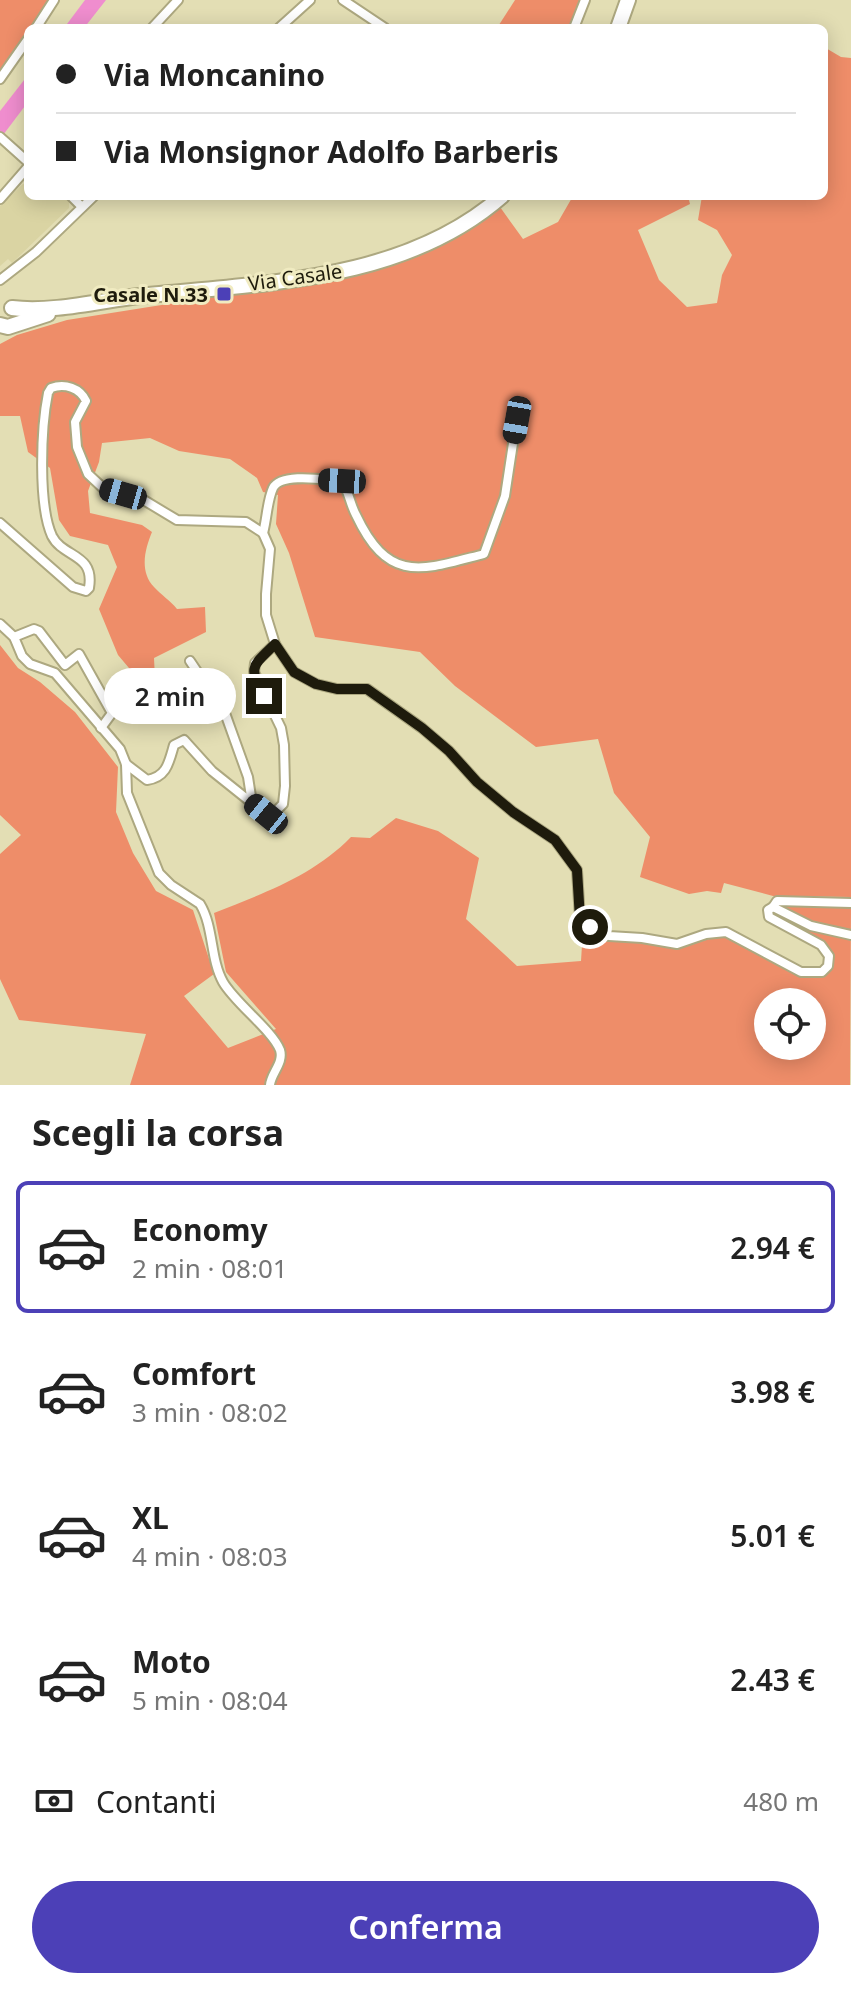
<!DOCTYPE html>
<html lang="it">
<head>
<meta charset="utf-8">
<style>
  :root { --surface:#fff; --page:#f6f6f6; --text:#222; --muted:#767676; --line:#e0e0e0; --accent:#4c40b7 }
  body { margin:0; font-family:"Noto Sans",sans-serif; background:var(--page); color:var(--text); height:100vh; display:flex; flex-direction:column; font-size:30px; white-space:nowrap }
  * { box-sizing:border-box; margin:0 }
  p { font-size:26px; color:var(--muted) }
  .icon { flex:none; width:44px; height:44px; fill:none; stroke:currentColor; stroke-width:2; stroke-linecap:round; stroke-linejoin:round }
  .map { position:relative; height:1085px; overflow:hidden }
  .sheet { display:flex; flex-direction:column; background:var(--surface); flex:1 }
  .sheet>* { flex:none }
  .hud { position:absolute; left:24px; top:24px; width:804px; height:176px; border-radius:12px; box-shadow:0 4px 20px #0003; display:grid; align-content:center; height:176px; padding:0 32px; background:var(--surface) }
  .buttons { position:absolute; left:754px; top:988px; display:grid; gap:16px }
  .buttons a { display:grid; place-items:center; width:72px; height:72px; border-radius:50%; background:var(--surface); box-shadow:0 4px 20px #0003; font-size:40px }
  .end { position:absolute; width:36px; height:36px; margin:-18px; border:10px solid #1e1b0c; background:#fff; box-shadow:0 0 0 4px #fff }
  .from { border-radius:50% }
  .bubble { position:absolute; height:56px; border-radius:28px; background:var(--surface); box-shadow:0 4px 20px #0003; font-size:26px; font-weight:600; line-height:56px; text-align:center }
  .car { position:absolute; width:24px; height:48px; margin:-24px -12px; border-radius:10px; box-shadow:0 0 6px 2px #0007; background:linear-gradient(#222 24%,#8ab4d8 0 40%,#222 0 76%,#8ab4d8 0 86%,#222 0) }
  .hud b { display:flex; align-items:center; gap:28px; height:76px; font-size:30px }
  .hud b+b { border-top:2px solid var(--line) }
  .hud i { width:20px; height:20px; background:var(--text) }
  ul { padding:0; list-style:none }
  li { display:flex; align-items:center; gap:24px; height:132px; margin:0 16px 12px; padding:0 16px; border:4px solid transparent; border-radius:12px }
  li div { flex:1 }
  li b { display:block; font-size:30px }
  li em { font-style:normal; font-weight:600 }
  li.on { border-color:var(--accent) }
  li>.icon { width:72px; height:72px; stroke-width:1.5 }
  h2 { padding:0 32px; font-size:36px; line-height:96px }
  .pay { display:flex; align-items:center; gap:20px; height:88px; padding:0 32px; font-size:30px }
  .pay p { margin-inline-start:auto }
  .primary-button { display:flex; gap:16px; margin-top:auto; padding:16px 32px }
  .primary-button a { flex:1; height:92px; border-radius:48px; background:var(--accent); color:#fff; font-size:32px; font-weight:600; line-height:92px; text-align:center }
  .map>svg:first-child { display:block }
  .built { fill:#dad4a3 }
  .green { fill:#ee8d69; fill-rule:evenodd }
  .water { fill:#ef8dce }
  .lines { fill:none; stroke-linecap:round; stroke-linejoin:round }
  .minor-casing { stroke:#ada880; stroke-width:12 }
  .primary-casing { stroke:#ada880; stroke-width:18 }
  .minor { stroke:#fff; stroke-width:8 }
  .primary { stroke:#fff; stroke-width:14 }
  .route { stroke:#1e1b0c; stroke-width:10 }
  .poi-dot { fill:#4c40b7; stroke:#f0ebc1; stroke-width:3 }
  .labels { text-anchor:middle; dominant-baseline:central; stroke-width:6; stroke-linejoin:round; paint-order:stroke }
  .street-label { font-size:20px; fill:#1e1b0c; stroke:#f0ebc1 }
  .poi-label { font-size:20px; font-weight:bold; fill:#1e1b0c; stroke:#f0ebc1; text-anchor:end }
</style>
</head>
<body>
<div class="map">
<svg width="851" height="1085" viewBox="0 0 851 1085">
  <rect width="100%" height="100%" fill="#e3deb4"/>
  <!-- built -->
  <polygon class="built" points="23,184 28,185 28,196 65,196 69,200 69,208 12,263 8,259 0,266 0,206"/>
  <!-- green -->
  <g class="green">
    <polygon points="0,0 51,0 33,28 28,28 28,34 0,74"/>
    <polygon points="515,0 581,0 570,28 497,28"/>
    <path d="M824,47L841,57L851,58V897L773,896L724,883L721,893L707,891L689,894L640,877L650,837L614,793L598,739L536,747L455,686L420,652L315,637L289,553L276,524L278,495L263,492L257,478L230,459L179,451L150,438L102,443L99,462L88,491L90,513L142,525L152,532C145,549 139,571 154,587C161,595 170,600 177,609L205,607L206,632L154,658L156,700L118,655L99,609L117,567L108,545L70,536L59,520L50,468L28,452L20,416H0V344L17,335L67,320L300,283L470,226L500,207L523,239L558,222L573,196H688L690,204L638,230L659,280L687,307L717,303L722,275L732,255L717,230L698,220L702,196H824Z"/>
    <path d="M0,645L18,668L40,682L75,712L118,767L116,812L133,853L156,891L193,910L214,974L184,996L228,1048L276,1029L226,972L214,913C264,893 313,876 351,837L370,838L396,818L438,831L479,858L466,919L517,966L581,961L583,929L609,939L677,947L726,935L800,975L830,968L823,944L779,916L786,902L851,907L850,1085H130L146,1034L19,1020L0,979V854L21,835L0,815ZM768,1002H812V1046H768Z"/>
  </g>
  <!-- water -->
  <g class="water">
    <polygon points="85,0 106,0 84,28 64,28"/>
    <polygon points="28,75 28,102 0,139 0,111"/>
  </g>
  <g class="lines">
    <!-- minor casing -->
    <g class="minor-casing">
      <g id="minor">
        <polyline points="343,0 385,28"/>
        <polyline points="36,28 54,0"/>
        <polyline points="152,28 178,0"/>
        <polyline points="279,28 310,0"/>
        <polyline points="574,28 585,0"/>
        <polyline points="0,79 28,39"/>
        <polyline points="0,137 28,162"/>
        <polyline points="71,196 82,207"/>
        <polyline points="0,199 28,167"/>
        <polyline points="0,280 36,252 94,196"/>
        <path d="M0,523L73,587L86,591L89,588C95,553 63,558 52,536C38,505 41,428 48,393L51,388C65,383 80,388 86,401L75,422L77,447L88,474L103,488L142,499L177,520L246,522L263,533L270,549L266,594V615L275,644L294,672L316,684L337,689H367L422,728L449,751L477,782L513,812L555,840L577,870L580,919L590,927L609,936L642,938L677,944L706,934L726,932L801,972H822L828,966L829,956L821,945L769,917L768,910L773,907L811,926L851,935"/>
        <path d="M263,533C267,519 267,501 273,488C281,472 326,480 342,481C349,492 350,504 356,515C389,585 422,570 484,554L505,496L519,404"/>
        <path d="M0,624L14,637L22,656L30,664L55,673L120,749L126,764L127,793L159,873L171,885L200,904C214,927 210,959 223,982C235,1003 272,1030 280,1050C284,1063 271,1073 270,1085"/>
        <polyline points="14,637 34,629 39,631 65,665 79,654 112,713 101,728"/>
        <path d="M126,764L147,780C167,777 169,762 174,745L184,740L212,771L252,803L248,777L225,713L190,661"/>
        <polyline points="252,803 266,814 272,815 283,804 285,786 284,745 281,728 254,672 255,663 275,644"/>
        <polyline points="773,907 777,901 851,903"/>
      </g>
    </g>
    <!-- primary casing -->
    <g class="primary-casing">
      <g id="primary">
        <polyline points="618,28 628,0"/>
        <path d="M12,308C51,313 99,301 139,296C262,283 404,282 502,196"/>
        <polyline points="0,325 8,327 48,314"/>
      </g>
    </g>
    <!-- minor -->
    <use href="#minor" class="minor"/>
    <!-- primary -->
    <use href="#primary" class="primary"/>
  </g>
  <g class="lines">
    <!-- route -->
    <path class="route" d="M264,696C247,666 253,666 275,644L294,672L316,684L337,689H367L422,728L449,751L477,782L513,812L555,840L577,870L580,919L590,927"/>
  </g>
  <!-- markers -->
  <rect class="poi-dot" x="216" y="286" width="16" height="16" rx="4"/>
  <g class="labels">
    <!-- street labels -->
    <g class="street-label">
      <text transform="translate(295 277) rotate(-8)">Via Casale</text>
    </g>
    <!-- poi labels -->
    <g class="poi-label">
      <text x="208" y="294">Casale N.33</text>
    </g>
  </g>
</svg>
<div class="buttons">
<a><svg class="icon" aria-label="locate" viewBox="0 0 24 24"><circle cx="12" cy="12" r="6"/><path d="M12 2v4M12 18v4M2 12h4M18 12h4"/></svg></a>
</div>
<i class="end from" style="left:590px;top:927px"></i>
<i class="end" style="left:264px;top:696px"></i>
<div class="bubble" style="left:104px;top:668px;width:132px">2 min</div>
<i class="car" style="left:517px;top:420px;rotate:190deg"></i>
<i class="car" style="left:342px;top:481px;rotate:273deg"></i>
<i class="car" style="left:123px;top:494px;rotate:286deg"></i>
<i class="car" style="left:266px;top:814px;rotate:309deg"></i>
<div class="hud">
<b><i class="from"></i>Via Moncanino</b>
<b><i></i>Via Monsignor Adolfo Barberis</b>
</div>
</div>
<section class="sheet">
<h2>Scegli la corsa</h2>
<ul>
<li class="on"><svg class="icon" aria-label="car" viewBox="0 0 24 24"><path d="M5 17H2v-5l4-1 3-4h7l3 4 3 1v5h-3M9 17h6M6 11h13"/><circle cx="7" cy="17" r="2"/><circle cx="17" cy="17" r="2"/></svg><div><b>Economy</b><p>2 min · 08:01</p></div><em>2.94 €</em></li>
<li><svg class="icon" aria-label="car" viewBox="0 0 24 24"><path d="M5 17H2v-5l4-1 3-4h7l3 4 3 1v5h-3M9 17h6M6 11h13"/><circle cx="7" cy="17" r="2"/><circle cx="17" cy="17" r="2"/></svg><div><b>Comfort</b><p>3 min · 08:02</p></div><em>3.98 €</em></li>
<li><svg class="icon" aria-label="car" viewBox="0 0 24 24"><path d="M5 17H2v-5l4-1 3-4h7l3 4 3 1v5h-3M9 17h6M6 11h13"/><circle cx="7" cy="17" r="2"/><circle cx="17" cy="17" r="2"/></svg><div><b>XL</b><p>4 min · 08:03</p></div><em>5.01 €</em></li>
<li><svg class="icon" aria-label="car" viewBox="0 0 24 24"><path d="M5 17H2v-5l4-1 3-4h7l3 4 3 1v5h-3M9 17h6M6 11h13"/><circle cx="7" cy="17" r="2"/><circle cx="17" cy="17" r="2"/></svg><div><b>Moto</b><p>5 min · 08:04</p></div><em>2.43 €</em></li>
</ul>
<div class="pay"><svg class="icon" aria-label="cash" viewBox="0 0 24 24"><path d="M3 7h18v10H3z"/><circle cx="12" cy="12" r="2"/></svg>Contanti<p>480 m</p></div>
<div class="primary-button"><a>Conferma</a></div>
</section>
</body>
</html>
